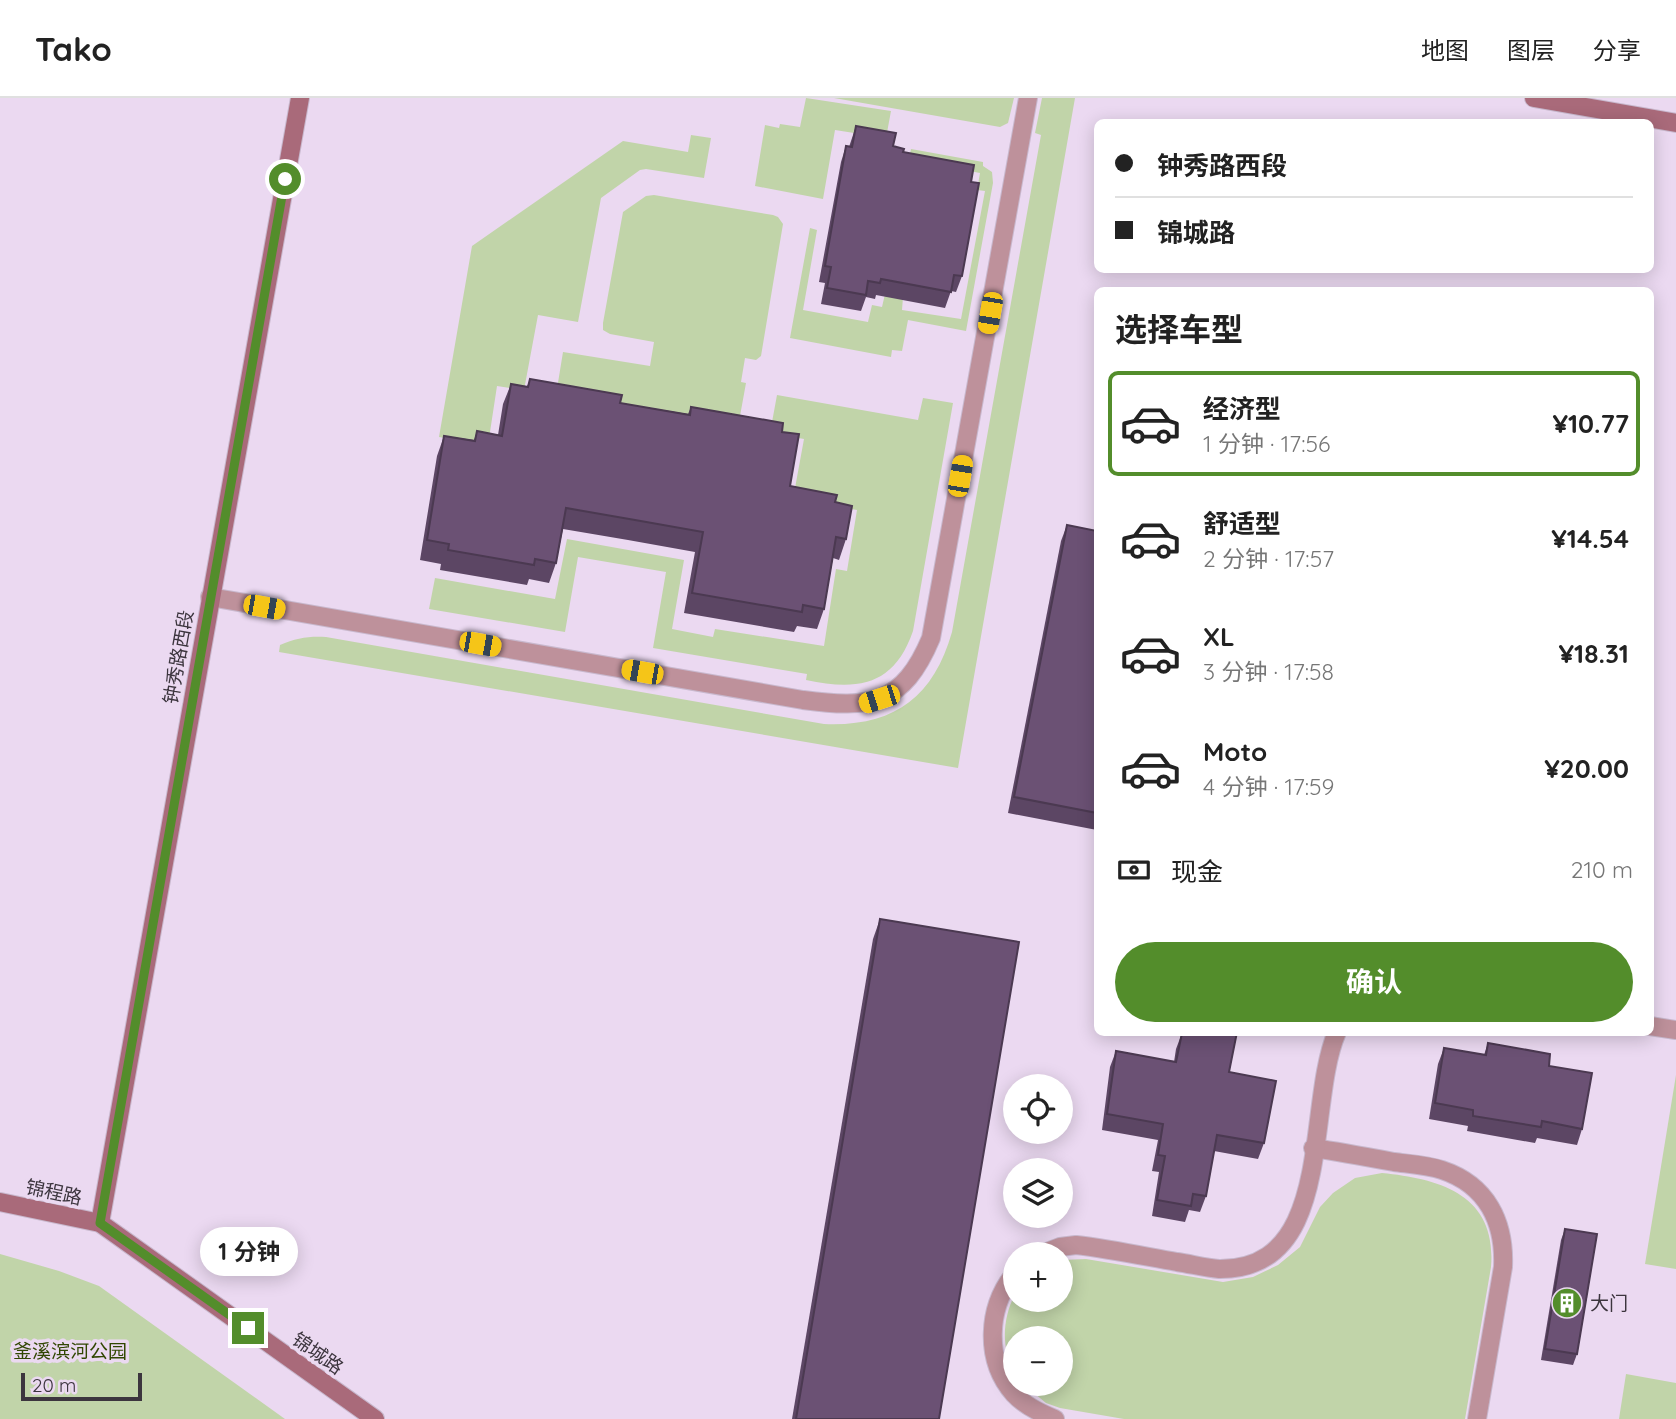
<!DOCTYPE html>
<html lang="zh">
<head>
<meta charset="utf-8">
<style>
  :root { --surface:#fff; --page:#f2f2f2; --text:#222; --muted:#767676; --line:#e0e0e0; --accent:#538d2b }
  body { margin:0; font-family:Quicksand,"Noto Sans SC",sans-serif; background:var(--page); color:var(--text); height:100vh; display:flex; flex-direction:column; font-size:26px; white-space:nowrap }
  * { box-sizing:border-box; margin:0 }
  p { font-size:23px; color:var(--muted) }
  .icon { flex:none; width:38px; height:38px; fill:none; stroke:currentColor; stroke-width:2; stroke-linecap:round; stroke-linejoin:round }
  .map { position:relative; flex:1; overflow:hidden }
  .details { position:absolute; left:1094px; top:189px; width:560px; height:749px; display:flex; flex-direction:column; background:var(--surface); border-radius:10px; box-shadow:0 4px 18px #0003 }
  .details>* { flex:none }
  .guide { position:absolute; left:1094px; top:21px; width:560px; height:154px; border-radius:10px; box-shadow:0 4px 18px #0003; display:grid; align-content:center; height:154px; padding:0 21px; background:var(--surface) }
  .fabs { position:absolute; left:1003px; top:976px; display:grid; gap:14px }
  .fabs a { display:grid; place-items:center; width:70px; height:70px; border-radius:50%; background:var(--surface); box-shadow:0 4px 18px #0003; font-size:35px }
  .scale { position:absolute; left:21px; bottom:18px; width:121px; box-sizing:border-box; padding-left:7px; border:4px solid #3c353e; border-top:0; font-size:19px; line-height:24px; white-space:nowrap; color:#3c353e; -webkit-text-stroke:5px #ebd9f1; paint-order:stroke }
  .end { position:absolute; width:32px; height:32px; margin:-16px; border:9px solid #538d2b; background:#fff; box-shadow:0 0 0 4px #fff }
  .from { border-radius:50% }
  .bubble { position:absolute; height:49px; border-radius:24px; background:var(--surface); box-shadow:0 4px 18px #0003; font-size:23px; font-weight:700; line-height:49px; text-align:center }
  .car { position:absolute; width:21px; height:42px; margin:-21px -10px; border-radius:9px; box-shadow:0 0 5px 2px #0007; background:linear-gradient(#f5c518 24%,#345 0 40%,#f5c518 0 76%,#345 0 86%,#f5c518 0) }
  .guide b { display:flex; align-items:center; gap:24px; height:66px; font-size:26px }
  .guide b+b { border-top:2px solid var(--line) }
  .guide i { width:18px; height:18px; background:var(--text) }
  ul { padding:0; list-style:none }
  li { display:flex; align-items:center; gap:21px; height:105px; margin:0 14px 10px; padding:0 7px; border:4px solid transparent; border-radius:10px }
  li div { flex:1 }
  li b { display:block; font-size:26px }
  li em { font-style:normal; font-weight:700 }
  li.active { border-color:var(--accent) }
  li>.icon { width:63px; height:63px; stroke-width:1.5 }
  h2 { padding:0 21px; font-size:32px; line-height:84px }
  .pay { display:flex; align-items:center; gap:18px; height:77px; padding:0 21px; font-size:26px }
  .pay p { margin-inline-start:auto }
  .cta { display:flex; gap:14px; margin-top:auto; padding:14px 21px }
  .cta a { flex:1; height:80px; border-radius:42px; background:var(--accent); color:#fff; font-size:28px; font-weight:700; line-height:80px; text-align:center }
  header { display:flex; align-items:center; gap:42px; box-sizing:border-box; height:98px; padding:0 35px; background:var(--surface); border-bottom:2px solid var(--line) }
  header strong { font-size:33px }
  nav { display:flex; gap:38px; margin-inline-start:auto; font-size:24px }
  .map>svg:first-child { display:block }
  .green { fill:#c1d4a9 }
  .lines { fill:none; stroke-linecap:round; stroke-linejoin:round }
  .lane-casing { stroke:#c8b8cd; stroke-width:20 }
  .secondary-casing { stroke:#c8b8cd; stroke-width:20 }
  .lane { stroke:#be919b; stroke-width:18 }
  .secondary { stroke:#a96a7a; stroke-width:18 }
  .wall { fill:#5c4664 }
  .building { fill:#6b5174; stroke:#4b3951; stroke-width:2 }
  .route { stroke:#538d2b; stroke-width:9 }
  .labels { text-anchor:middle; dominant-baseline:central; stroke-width:7; stroke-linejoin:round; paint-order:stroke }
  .street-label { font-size:19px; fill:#3c353e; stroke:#ebd9f1 }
  .poi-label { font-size:19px; fill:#3c353e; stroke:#ebd9f1; text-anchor:start }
  .park-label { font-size:19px; fill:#314702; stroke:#ebd9f1 }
</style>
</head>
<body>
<header>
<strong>Tako</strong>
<nav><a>地图</a><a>图层</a><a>分享</a></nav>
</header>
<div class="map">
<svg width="1676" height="1321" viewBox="0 0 1676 1321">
  <rect width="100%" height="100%" fill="#ebd9f1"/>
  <!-- green -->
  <g class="green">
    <polygon points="806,0 891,13 886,40 835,32 823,101 755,88 765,27 779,30 780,26 800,29"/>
    <polygon points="834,0 1014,0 1008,25 1000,29"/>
    <path d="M1042,0H1075L958,670L279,554L280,547C296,540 309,538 326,539L824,626C892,629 933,601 952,534L1041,37L1035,35Z"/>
    <polygon points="691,37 711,40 704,80 646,71 640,72 601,100 578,224 538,217 524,292 497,288 488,347 439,339 472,148 623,43 688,54"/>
    <polygon points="911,51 983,64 983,68 992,74 993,85 966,233 908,222 902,253 892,252 891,259 790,240 810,130 817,132 803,212 868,224 872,207 882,209 885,196 903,199 902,212 961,221 985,93 977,92 980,75 928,65 906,75"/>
    <polygon points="654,97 773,117 778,119 783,126 761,258 756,262 745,260 741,284 746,285 738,329 556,297 563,254 650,268 654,244 610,236 603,232 603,225 623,114 646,98"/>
    <path d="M777,297L918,322L923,300L953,305L913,533C894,588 858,593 806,582L807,576L653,550L666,474L578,459L565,534L429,511L435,480L555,501L567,441L684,462L672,531L713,539L715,531L824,548L836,471L847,473L857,412L793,401L804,341L770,335Z"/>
    <polygon points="1676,977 1676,1171 1645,1166"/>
    <path d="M1382,1075C1441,1081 1497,1097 1491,1169L1465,1321H1124L1060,1310L1046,1305L1023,1286H1060V1241H1015V1276C1001,1250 1002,1222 1015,1196V1202H1060L1061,1162L1086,1161L1223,1184L1253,1179L1278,1167L1300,1149L1320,1109L1333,1095L1355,1080Z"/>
    <polygon points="0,1156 59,1173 99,1188 285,1321 0,1321"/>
    <polygon points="1626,1276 1676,1285 1676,1321 1619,1321"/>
  </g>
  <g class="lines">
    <!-- lane casing -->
    <g class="lane-casing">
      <g id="lane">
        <path d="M210,499L803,602C870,611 903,607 931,540L1028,0"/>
        <polyline points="1650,928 1676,932"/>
        <path d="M1313,1050C1340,1054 1367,1059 1394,1064C1409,1066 1427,1067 1442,1072C1487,1087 1505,1124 1503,1169L1477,1321"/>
        <path d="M1039,1157L1060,1149L1076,1147C1110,1151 1143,1158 1177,1164C1191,1166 1205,1170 1219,1171C1336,1172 1305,1008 1337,934"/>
        <path d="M1015,1175C987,1209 984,1262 1014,1296C1025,1308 1040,1315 1055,1321"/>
      </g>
    </g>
    <!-- secondary casing -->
    <g class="secondary-casing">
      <g id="secondary">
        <polyline points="1534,0 1676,25"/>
        <polyline points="0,1104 100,1125 375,1321"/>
        <polyline points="100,1125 300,0"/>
      </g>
    </g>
    <!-- lane -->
    <use href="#lane" class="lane"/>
    <!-- secondary -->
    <use href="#secondary" class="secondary"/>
  </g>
  <!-- wall -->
  <g class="wall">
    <polygon points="856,28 903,54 971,84 962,178 956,194 951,193 945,210 876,197 875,201 866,199 861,213 821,206 825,185 819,184 841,64 846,48 849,49"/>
    <polygon points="530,281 620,305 688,316 691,309 782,334 790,388 835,404 846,441 839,462 833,460 824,511 817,531 797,528 794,534 684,515 695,454 628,442 563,431 556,465 549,485 529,481 527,487 440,472 441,466 420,462 437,358 444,338 474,342 477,333 498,337 503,306 511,286 527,289"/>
    <polygon points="1067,427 1097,433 1097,732 1008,715 1061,443"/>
    <polygon points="880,821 939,1321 792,1321 873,841"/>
    <polygon points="1187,934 1237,934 1229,974 1264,1045 1258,1061 1214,1053 1206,1098 1200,1114 1189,1112 1185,1124 1152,1118 1159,1074 1152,1073 1158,1042 1102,1032 1110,969 1116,953 1174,964 1176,951 1182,935 1187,935"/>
    <polygon points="1488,945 1549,968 1582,1031 1577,1047 1537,1040 1535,1045 1467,1033 1468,1028 1429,1021 1438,966 1444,950 1484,957"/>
    <polygon points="1565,1131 1577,1256 1573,1267 1541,1262 1561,1142"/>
  </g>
  <!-- building -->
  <g class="building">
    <polygon points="856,28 896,35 893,48 904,51 903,54 974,67 971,84 979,85 962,178 954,177 951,194 881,181 880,185 868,183 866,197 827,190 831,169 825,168 846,48 852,49"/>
    <polygon points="530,281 622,297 620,305 690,317 691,309 783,325 782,334 799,336 790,388 837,397 835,404 852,408 846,441 836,439 824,511 803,507 802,514 692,495 703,434 635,422 566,410 556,465 535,461 534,467 448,452 449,446 427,442 444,338 475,343 477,333 502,338 511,286 528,289"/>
    <polygon points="1067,427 1097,433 1097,715 1014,699"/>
    <polygon points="880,821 1019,844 939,1321 796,1321"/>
    <polygon points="1190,934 1237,934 1229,974 1276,983 1264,1045 1217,1037 1206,1098 1193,1096 1191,1108 1157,1102 1165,1058 1158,1057 1163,1026 1107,1016 1116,953 1176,964 1182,935 1190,936"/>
    <polygon points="1488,945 1550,956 1549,968 1592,975 1582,1031 1542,1023 1541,1029 1473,1018 1473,1012 1435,1005 1444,950 1486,957"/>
    <polygon points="1565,1131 1597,1136 1577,1256 1545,1251"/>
  </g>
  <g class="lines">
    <!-- route -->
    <polyline class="route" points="248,1230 100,1125 285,81"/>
  </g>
  <!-- icons -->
  <defs>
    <g id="building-disc" transform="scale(1.575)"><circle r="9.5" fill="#538d2b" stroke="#ebd9f1"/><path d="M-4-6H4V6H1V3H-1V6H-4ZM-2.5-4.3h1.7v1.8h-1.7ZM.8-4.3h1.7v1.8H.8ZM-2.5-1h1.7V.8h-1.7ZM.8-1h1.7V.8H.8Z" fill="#fff"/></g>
  </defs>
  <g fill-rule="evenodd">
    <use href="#building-disc" x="1567" y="1205"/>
  </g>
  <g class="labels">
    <!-- street labels -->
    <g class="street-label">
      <text transform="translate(178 559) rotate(-80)">钟秀路西段</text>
      <text transform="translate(54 1094) rotate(12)">锦程路</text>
      <text transform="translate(318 1255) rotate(35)">锦城路</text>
    </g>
    <!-- poi labels -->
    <g class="poi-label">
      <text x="1590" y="1205">大门</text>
    </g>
    <!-- park labels -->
    <g class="park-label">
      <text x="70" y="1253">釜溪滨河公园</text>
    </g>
  </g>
</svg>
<div class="fabs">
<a><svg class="icon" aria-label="locate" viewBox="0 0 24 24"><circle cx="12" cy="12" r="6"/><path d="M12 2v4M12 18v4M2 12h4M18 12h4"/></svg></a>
<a><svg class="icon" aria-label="layers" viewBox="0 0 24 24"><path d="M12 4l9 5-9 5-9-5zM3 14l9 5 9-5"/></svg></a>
<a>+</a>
<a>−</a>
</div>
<div class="scale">20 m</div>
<i class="end from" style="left:285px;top:81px"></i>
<i class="end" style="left:248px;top:1230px"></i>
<div class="bubble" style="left:200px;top:1129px;width:98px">1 分钟</div>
<i class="car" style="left:990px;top:215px;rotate:190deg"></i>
<i class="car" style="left:960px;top:378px;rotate:10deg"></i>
<i class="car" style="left:264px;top:509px;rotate:100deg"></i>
<i class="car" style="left:480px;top:546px;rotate:100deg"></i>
<i class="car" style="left:642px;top:574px;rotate:280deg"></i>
<i class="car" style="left:879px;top:601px;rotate:252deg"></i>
<div class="guide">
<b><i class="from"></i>钟秀路西段</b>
<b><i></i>锦城路</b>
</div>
<section class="details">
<h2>选择车型</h2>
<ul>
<li class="active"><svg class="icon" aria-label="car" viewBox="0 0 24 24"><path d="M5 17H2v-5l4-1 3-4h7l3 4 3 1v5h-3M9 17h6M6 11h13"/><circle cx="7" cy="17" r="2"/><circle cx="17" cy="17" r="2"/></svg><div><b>经济型</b><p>1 分钟 · 17:56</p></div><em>¥10.77</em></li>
<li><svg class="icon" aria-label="car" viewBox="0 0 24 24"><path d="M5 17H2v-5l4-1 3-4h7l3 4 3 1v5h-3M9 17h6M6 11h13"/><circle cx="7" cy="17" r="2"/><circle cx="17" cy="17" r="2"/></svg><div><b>舒适型</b><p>2 分钟 · 17:57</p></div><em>¥14.54</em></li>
<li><svg class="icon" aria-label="car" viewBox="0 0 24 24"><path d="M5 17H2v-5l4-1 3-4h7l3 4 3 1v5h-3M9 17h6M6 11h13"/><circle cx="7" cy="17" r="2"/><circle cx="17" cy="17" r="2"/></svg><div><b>XL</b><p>3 分钟 · 17:58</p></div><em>¥18.31</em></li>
<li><svg class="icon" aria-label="car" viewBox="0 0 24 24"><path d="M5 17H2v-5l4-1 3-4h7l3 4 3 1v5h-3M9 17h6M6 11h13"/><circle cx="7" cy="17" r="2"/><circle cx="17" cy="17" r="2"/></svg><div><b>Moto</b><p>4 分钟 · 17:59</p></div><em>¥20.00</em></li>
</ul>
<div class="pay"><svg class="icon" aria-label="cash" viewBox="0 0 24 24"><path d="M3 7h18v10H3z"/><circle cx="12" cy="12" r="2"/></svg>现金<p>210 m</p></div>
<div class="cta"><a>确认</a></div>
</section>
</div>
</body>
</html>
